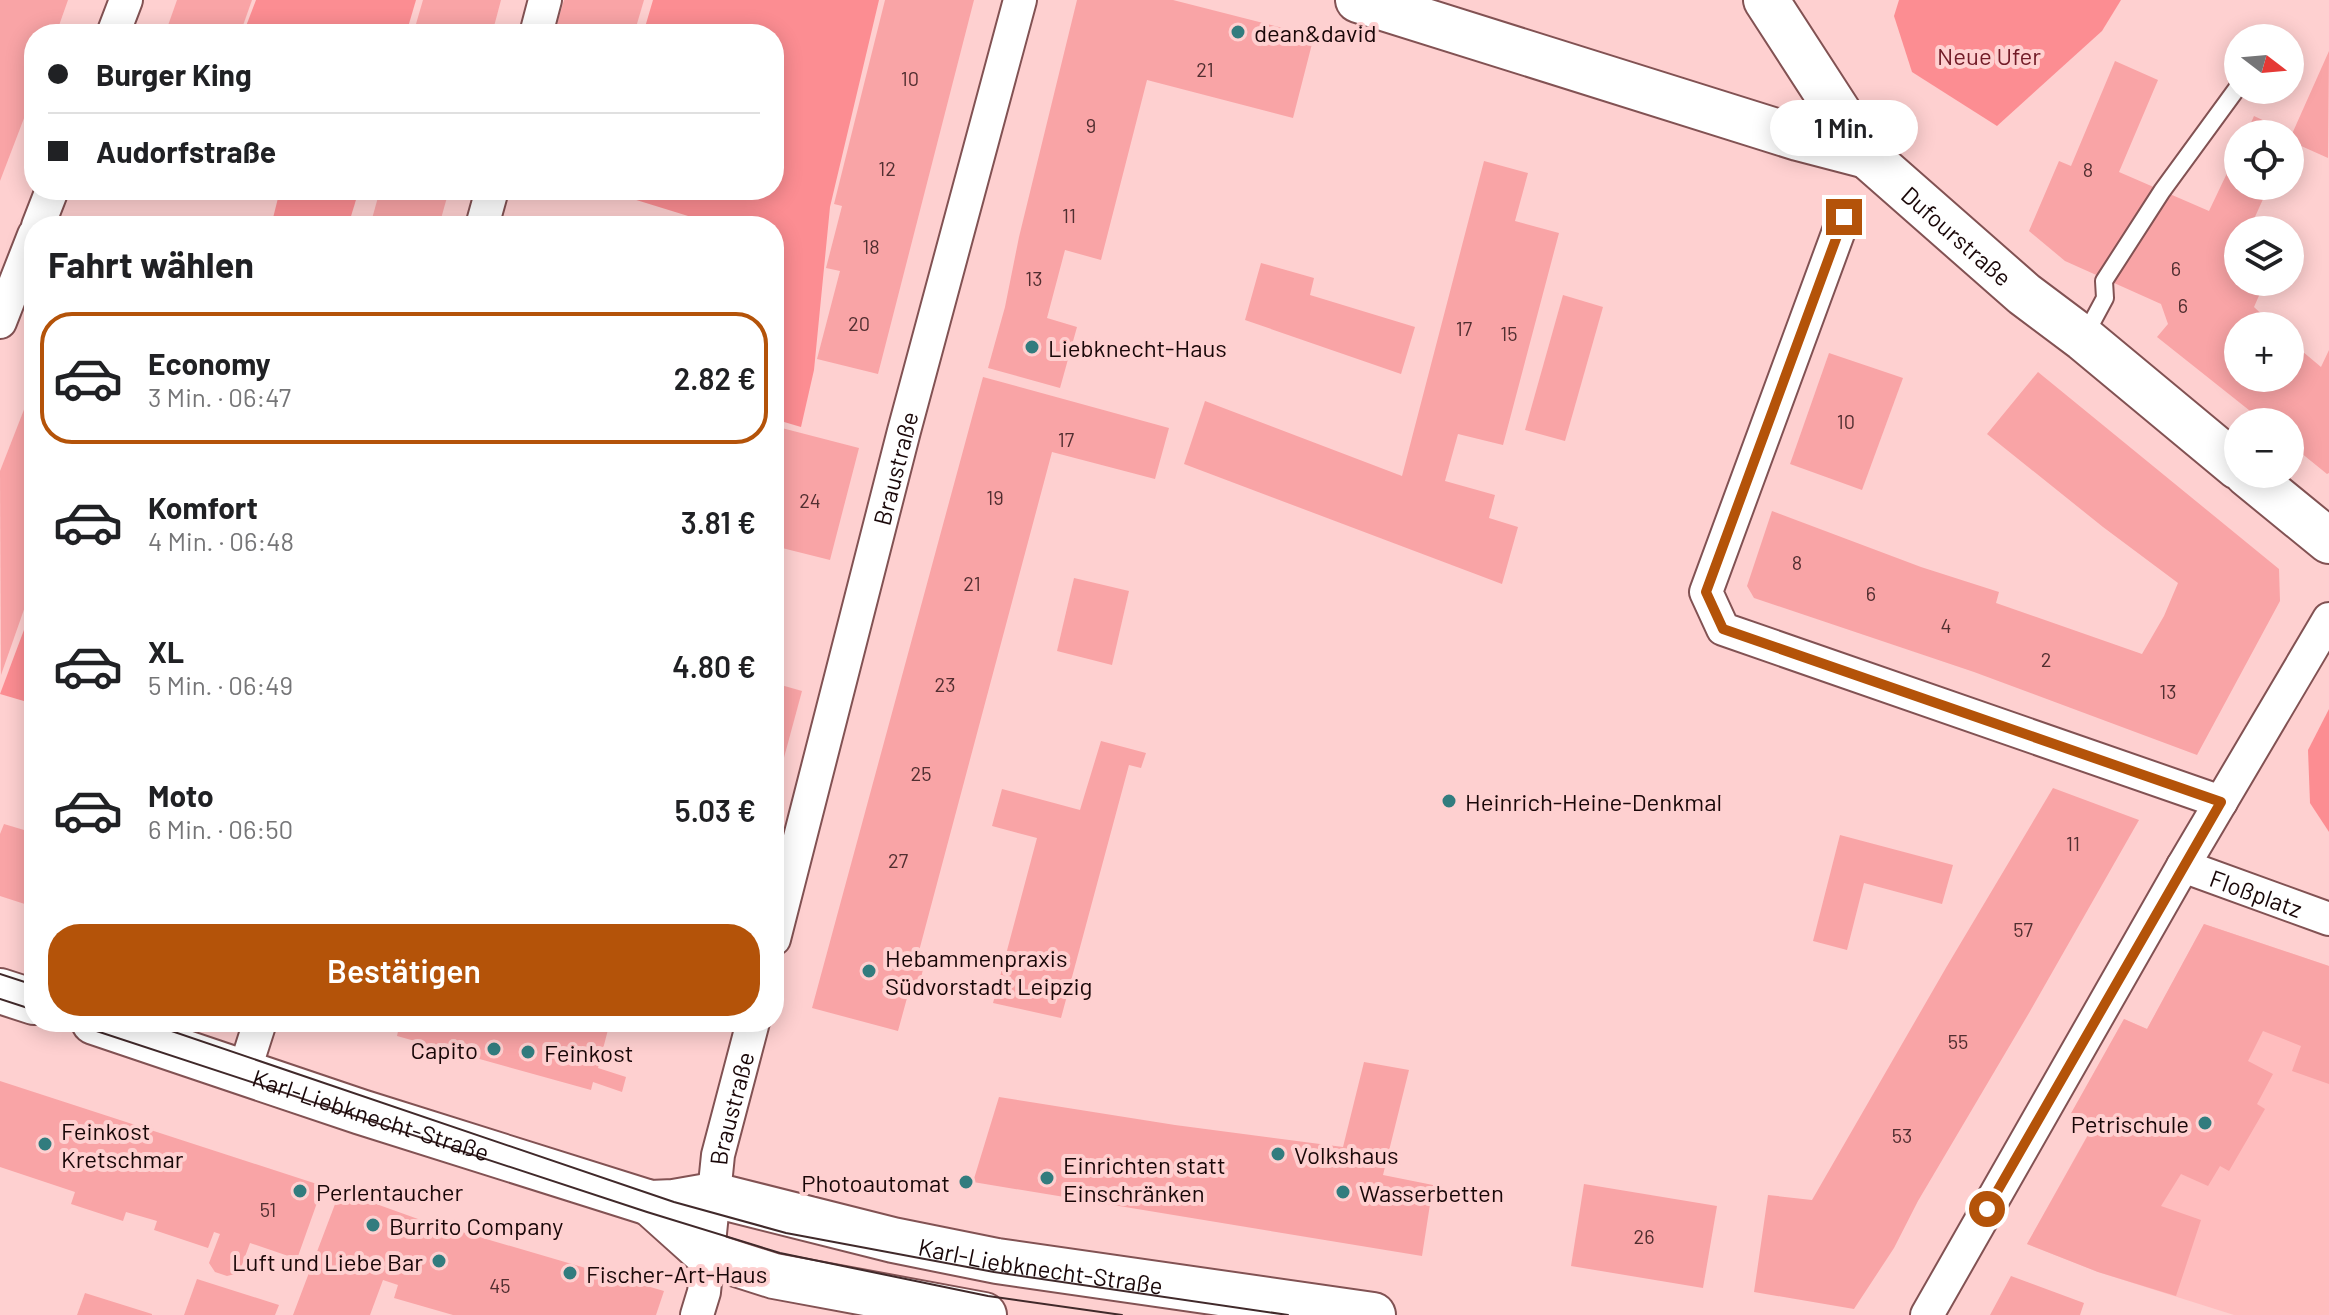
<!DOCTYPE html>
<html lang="de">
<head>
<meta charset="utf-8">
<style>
  :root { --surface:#fff; --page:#f6f6f6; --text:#202124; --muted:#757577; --line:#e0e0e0; --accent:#b45309 }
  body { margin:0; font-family:Barlow,sans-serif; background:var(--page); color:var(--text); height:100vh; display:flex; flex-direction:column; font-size:30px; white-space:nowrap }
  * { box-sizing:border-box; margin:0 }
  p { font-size:26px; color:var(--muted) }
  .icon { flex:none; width:44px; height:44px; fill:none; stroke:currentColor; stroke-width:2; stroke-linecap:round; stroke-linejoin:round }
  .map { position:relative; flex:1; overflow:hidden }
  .details { position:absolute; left:24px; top:216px; width:760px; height:816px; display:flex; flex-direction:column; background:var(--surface); border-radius:32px; box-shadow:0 4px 20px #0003 }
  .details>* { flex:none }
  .guide { position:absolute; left:24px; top:24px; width:760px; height:176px; border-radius:32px; box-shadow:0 4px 20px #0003; display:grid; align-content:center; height:176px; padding:0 24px; background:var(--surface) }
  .needle { width:52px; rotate:106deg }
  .tools { position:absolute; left:2224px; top:24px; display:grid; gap:16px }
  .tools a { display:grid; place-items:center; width:80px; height:80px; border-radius:50%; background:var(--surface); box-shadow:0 4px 20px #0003; font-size:40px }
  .end { position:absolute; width:36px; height:36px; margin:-18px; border:10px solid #b45309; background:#fff; box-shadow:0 0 0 4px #fff }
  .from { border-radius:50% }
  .bubble { position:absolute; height:56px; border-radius:28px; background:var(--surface); box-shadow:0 4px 20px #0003; font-size:26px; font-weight:600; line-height:56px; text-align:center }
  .guide b { display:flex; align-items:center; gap:28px; height:76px; font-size:30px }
  .guide b+b { border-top:2px solid var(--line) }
  .guide i { width:20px; height:20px; background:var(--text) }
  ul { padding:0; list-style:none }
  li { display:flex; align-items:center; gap:24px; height:132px; margin:0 16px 12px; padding:0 8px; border:4px solid transparent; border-radius:32px }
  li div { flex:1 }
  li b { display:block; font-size:30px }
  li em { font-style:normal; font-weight:600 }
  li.active { border-color:var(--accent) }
  li>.icon { width:72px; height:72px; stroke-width:1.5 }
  h2 { padding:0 24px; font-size:36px; line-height:96px }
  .action { display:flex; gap:16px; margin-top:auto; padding:16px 24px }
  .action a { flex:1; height:92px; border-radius:32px; background:var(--accent); color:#fff; font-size:32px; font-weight:600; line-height:92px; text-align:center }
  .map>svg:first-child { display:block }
  .built { fill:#ffbdbe }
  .green { fill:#fc8d92 }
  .building { fill:#f9a4a6 }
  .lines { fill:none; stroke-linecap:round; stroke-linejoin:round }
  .lane-casing { stroke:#825253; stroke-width:20 }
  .street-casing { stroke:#825253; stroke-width:36 }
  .secondary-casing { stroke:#825253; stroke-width:48 }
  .primary-casing { stroke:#825253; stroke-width:48 }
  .lane { stroke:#fff; stroke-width:16 }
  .street { stroke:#fff; stroke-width:32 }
  .secondary { stroke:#fff; stroke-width:44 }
  .primary { stroke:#fff; stroke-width:44 }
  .tram { stroke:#40292a; stroke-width:2 }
  .route { stroke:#b45309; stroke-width:10 }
  .poi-dot { fill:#327c7e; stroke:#fed0d0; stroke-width:3 }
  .labels { text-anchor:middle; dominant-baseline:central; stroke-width:8; stroke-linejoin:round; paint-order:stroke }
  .number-label { font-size:20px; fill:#512e30 }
  .poi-label { font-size:24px; fill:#190708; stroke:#fed0d0; text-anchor:start }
  .park-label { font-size:24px; fill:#711a26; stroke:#fed0d0 }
  .street-label { font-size:24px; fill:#190708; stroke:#fed0d0 }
</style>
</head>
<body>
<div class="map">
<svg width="2329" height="1315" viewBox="0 0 2329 1315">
  <rect width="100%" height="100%" fill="#fed0d0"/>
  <!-- built -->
  <polygon class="built" points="2204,924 2329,966 2329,1315 2234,1315 2098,1272 2027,1244 2091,1129 2069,1117 2124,1019 2147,1029"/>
  <!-- green -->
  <g class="green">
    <polygon points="256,0 416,0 406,34 243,34"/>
    <polygon points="653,0 879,0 830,207 814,370 801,427 774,419 774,226 714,226 714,224 604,190 774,190 774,34 643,34"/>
    <polygon points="1899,0 2121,0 2102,31 1997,126 1912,72 1894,16"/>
    <polygon points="280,190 359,190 348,226 271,226"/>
    <polygon points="34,603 34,704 0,694"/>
    <polygon points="2329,709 2329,832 2310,803 2308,750"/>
  </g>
  <!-- building -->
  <g class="building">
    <polygon points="0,0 68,0 56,34 34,34 34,92 0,181"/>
    <polygon points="177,0 252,0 240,34 165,34"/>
    <polygon points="423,0 501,0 492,34 422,34 425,26 416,24"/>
    <polygon points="564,0 644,0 634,34 554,34"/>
    <polygon points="885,0 974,0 878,374 817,359 840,271 826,268 842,206 834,204"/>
    <polygon points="1077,0 1173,0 1314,36 1293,118 1147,80 1101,260 1065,250 1047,318 1077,327 1060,388 988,368 1005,307 1019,237"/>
    <polygon points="2329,51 2328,158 2290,141 2290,134 2246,134 2254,116 2292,134"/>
    <polygon points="2115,61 2158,80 2119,172 2209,211 2238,150 2238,186 2269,186 2249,230 2238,230 2238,282 2265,282 2254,307 2274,326 2238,326 2238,378 2290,378 2290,341 2321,367 2329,350 2329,473 2327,474 2290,444 2290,422 2264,422 2157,337 2168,324 2161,304 2065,261 2029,231 2059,161 2071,166"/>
    <polygon points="1484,161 1528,173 1515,221 1559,233 1503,445 1458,434 1445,481 1495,495 1489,518 1518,527 1502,584 1184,464 1205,401 1402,476"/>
    <polygon points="380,190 449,190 439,226 370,226"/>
    <polygon points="632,217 662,225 662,226 629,226"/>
    <polygon points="509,218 534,225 534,226 506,226"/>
    <polygon points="1261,263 1314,278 1310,295 1415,327 1401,374 1245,320"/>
    <polygon points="1563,295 1603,307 1565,441 1525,430"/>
    <polygon points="1829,353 1903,378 1862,490 1790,464"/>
    <polygon points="2038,372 2279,569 2280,601 2197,755 1974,672 1754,598 1747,586 1772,511 1921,567 1999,592 1996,603 2142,654 2164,616 2178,583 2103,527 1987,434"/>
    <polygon points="983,377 1169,428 1155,479 1052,452 919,951 927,953 918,990 910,987 898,1031 812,1008"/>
    <polygon points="34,384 34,581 1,675 0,471"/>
    <polygon points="774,426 859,448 830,560 774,546 776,447 774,446"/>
    <polygon points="1074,578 1129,591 1112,665 1057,651"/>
    <polygon points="774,683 802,691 775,791 774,791"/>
    <polygon points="1101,741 1146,753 1141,768 1129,765 1061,1018 993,1003 1037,838 992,826 1002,789 1080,810"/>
    <polygon points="2053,788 2139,820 2029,1013 1918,1201 1894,1248 1854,1309 1754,1292 1768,1195 1812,1200 1947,966"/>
    <polygon points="4,824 34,833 34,907 0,896 0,834"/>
    <polygon points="1840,835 1953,865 1942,904 1864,883 1847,950 1813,941"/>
    <polygon points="2204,924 2329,966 2329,1084 2292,1071 2301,1046 2263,1031 2248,1061 2273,1074 2257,1104 2265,1109 2229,1171 2220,1166 2208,1186 2181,1174 2161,1206 2201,1220 2176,1296 2098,1272 2027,1244 2092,1128 2069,1117 2124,1019 2147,1029"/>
    <polygon points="340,1022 373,1022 370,1031"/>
    <polygon points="400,1022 529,1022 535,1024 536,1022 610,1022 598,1068 626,1077 622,1092 593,1082 591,1090 397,1036"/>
    <polygon points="1364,1062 1409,1070 1383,1175 1433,1185 1422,1256 973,1182 999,1097 1175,1125 1343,1147"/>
    <polygon points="0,1081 323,1186 297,1259 250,1243 239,1273 227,1276 215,1272 209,1263 220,1234 214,1232 208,1248 154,1230 157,1221 126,1212 123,1221 71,1204 75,1192 0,1167"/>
    <polygon points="1584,1184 1717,1206 1703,1288 1571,1266"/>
    <polygon points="340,1191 418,1219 664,1291 656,1315 453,1315 394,1298 398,1285 383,1280 370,1315 293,1315"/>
    <polygon points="2011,1276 2084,1303 2080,1315 1990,1315"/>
    <polygon points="197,1279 279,1305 275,1315 184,1315"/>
    <polygon points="85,1293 152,1314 152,1315 77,1315"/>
  </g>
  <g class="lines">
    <!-- lane casing -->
    <g class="lane-casing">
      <polyline id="lane" points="2084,337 2105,298 2104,281 2162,191 2238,87"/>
    </g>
    <!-- street casing -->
    <g class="street-casing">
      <g id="street">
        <polyline points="113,34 126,0"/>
        <polyline points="536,34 545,0"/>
        <polyline points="1844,217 1706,592 1723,629 2221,802"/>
        <polyline points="38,226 52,190"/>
        <polyline points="482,226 492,190"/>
        <polyline points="0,322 34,235"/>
        <path id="s1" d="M2183,866L2329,919"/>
        <path id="s2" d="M774,939L904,431L1020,0"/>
        <polyline points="244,1072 260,1022"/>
        <path id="s3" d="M697,1315L704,1292L718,1155L753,1022"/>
        <polyline points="1927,1315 2183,866 2329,619"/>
      </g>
    </g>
    <!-- secondary casing -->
    <g class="secondary-casing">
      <g id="secondary">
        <polyline points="1358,0 1798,138 1867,156"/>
        <polyline points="0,991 34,1002"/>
        <path id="s4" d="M94,1022L361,1112L650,1203L674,1202L714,1195L893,1240L997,1261L1373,1315"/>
        <polyline points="650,1203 708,1255 774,1276 984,1315"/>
      </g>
    </g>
    <!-- primary casing -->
    <g class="primary-casing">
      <g id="primary">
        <path id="s5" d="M1766,0L1867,156L2024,294L2084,339L2238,467"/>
        <polyline points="2247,474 2329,541"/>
      </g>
    </g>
    <!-- lane -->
    <use href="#lane" class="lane"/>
    <!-- street -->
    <use href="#street" class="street"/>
    <!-- secondary -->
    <use href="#secondary" class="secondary"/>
    <!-- primary -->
    <use href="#primary" class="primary"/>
    <!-- tram -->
    <g class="tram">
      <polyline points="0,974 34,985"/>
      <polyline points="0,999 34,1010"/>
      <polyline points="69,1022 647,1212 780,1253 988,1296 1122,1315"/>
      <polyline points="145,1022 674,1202 786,1233 994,1272 1288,1315"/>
    </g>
  </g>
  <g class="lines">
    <!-- route -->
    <polyline class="route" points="1844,217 1706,592 1723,629 2221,802 1987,1209"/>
  </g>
  <!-- markers -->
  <g class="poi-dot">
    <circle cx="1238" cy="32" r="8"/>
    <circle cx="1032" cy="347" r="8"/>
    <circle cx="1449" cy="801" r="8"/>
    <circle cx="869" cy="971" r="8"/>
    <circle cx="494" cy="1049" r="8"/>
    <circle cx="528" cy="1052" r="8"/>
    <circle cx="2205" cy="1123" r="8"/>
    <circle cx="45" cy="1144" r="8"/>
    <circle cx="1278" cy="1154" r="8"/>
    <circle cx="1047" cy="1178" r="8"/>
    <circle cx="966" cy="1182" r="8"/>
    <circle cx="300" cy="1191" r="8"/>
    <circle cx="1343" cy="1192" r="8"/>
    <circle cx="373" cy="1225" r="8"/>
    <circle cx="439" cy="1261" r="8"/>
    <circle cx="570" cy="1273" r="8"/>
  </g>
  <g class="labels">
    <!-- number labels -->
    <g class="number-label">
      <text x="1205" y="69">21</text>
      <text x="910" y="78">10</text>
      <text x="1091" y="125">9</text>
      <text x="887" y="168">12</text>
      <text x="2088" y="169">8</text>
      <text x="1069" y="215">11</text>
      <text x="871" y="246">18</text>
      <text x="2176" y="268">6</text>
      <text x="1034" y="278">13</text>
      <text x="2183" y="305">6</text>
      <text x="859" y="323">20</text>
      <text x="1464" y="328">17</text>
      <text x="1509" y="333">15</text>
      <text x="1846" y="421">10</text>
      <text x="1066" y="439">17</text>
      <text x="995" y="497">19</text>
      <text x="810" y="500">24</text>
      <text x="1797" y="562">8</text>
      <text x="972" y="583">21</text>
      <text x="1871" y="593">6</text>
      <text x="1946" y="625">4</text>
      <text x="2046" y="659">2</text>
      <text x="945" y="684">23</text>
      <text x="2168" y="691">13</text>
      <text x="921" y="773">25</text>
      <text x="2073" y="843">11</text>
      <text x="898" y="860">27</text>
      <text x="2023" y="929">57</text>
      <text x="1958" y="1041">55</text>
      <text x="1902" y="1135">53</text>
      <text x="268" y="1209">51</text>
      <text x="1644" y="1236">26</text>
      <text x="500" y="1285">45</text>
    </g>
    <!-- poi labels -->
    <g class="poi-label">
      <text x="1254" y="32">dean&amp;david</text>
      <text x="1048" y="347">Liebknecht-Haus</text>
      <text x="1465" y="801">Heinrich-Heine-Denkmal</text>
      <text x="885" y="957">Hebammenpraxis<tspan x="885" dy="28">Südvorstadt Leipzig</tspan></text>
      <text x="478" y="1049" text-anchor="end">Capito</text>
      <text x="544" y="1052">Feinkost</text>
      <text x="2189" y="1123" text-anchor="end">Petrischule</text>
      <text x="61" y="1130">Feinkost<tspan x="61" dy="28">Kretschmar</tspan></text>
      <text x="1294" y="1154">Volkshaus</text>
      <text x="1063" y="1164">Einrichten statt<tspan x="1063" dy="28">Einschränken</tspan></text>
      <text x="950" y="1182" text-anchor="end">Photoautomat</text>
      <text x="316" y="1191">Perlentaucher</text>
      <text x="1359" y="1192">Wasserbetten</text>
      <text x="389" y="1225">Burrito Company</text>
      <text x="423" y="1261" text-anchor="end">Luft und Liebe Bar</text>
      <text x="586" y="1273">Fischer-Art-Haus</text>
    </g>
    <!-- park labels -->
    <g class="park-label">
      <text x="1989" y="55">Neue Ufer</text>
    </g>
    <!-- street labels -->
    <g class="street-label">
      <text stroke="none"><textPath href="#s5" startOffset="306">Dufourstraße</textPath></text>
      <text stroke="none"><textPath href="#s2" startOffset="486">Braustraße</textPath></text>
      <text stroke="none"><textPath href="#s1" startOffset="78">Floßplatz</textPath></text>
      <text stroke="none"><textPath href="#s3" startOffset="210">Braustraße</textPath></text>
      <text stroke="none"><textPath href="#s4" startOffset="292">Karl-Liebknecht-Straße</textPath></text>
      <text stroke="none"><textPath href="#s4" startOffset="984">Karl-Liebknecht-Straße</textPath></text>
    </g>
  </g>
</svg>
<div class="tools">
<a><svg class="needle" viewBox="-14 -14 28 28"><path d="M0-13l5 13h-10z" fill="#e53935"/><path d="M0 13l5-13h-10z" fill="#757577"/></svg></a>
<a><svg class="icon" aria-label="locate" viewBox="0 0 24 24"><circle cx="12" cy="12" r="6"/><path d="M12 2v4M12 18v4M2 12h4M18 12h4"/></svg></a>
<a><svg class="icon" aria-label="layers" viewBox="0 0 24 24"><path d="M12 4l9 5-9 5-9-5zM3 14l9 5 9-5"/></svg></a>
<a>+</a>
<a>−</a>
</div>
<i class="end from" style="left:1987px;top:1209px"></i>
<i class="end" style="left:1844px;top:217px"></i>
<div class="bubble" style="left:1770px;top:100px;width:148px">1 Min.</div>
<div class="guide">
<b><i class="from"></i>Burger King</b>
<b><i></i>Audorfstraße</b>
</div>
<section class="details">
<h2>Fahrt wählen</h2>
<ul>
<li class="active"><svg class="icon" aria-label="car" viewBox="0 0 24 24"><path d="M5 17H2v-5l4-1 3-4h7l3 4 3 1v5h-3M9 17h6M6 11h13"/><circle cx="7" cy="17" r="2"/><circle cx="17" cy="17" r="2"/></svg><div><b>Economy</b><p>3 Min. · 06:47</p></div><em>2.82 €</em></li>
<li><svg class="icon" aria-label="car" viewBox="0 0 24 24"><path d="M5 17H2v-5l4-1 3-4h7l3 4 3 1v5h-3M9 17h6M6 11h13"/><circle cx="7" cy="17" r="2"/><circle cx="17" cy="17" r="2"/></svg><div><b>Komfort</b><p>4 Min. · 06:48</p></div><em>3.81 €</em></li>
<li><svg class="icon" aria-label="car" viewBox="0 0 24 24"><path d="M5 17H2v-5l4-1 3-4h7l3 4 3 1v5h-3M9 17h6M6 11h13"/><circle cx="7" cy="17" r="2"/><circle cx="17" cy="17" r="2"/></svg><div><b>XL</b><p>5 Min. · 06:49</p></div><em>4.80 €</em></li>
<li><svg class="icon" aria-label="car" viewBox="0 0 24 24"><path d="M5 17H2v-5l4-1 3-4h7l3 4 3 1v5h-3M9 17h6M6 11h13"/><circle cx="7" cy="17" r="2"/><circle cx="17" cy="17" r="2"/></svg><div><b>Moto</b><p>6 Min. · 06:50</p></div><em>5.03 €</em></li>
</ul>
<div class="action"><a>Bestätigen</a></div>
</section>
</div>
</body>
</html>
